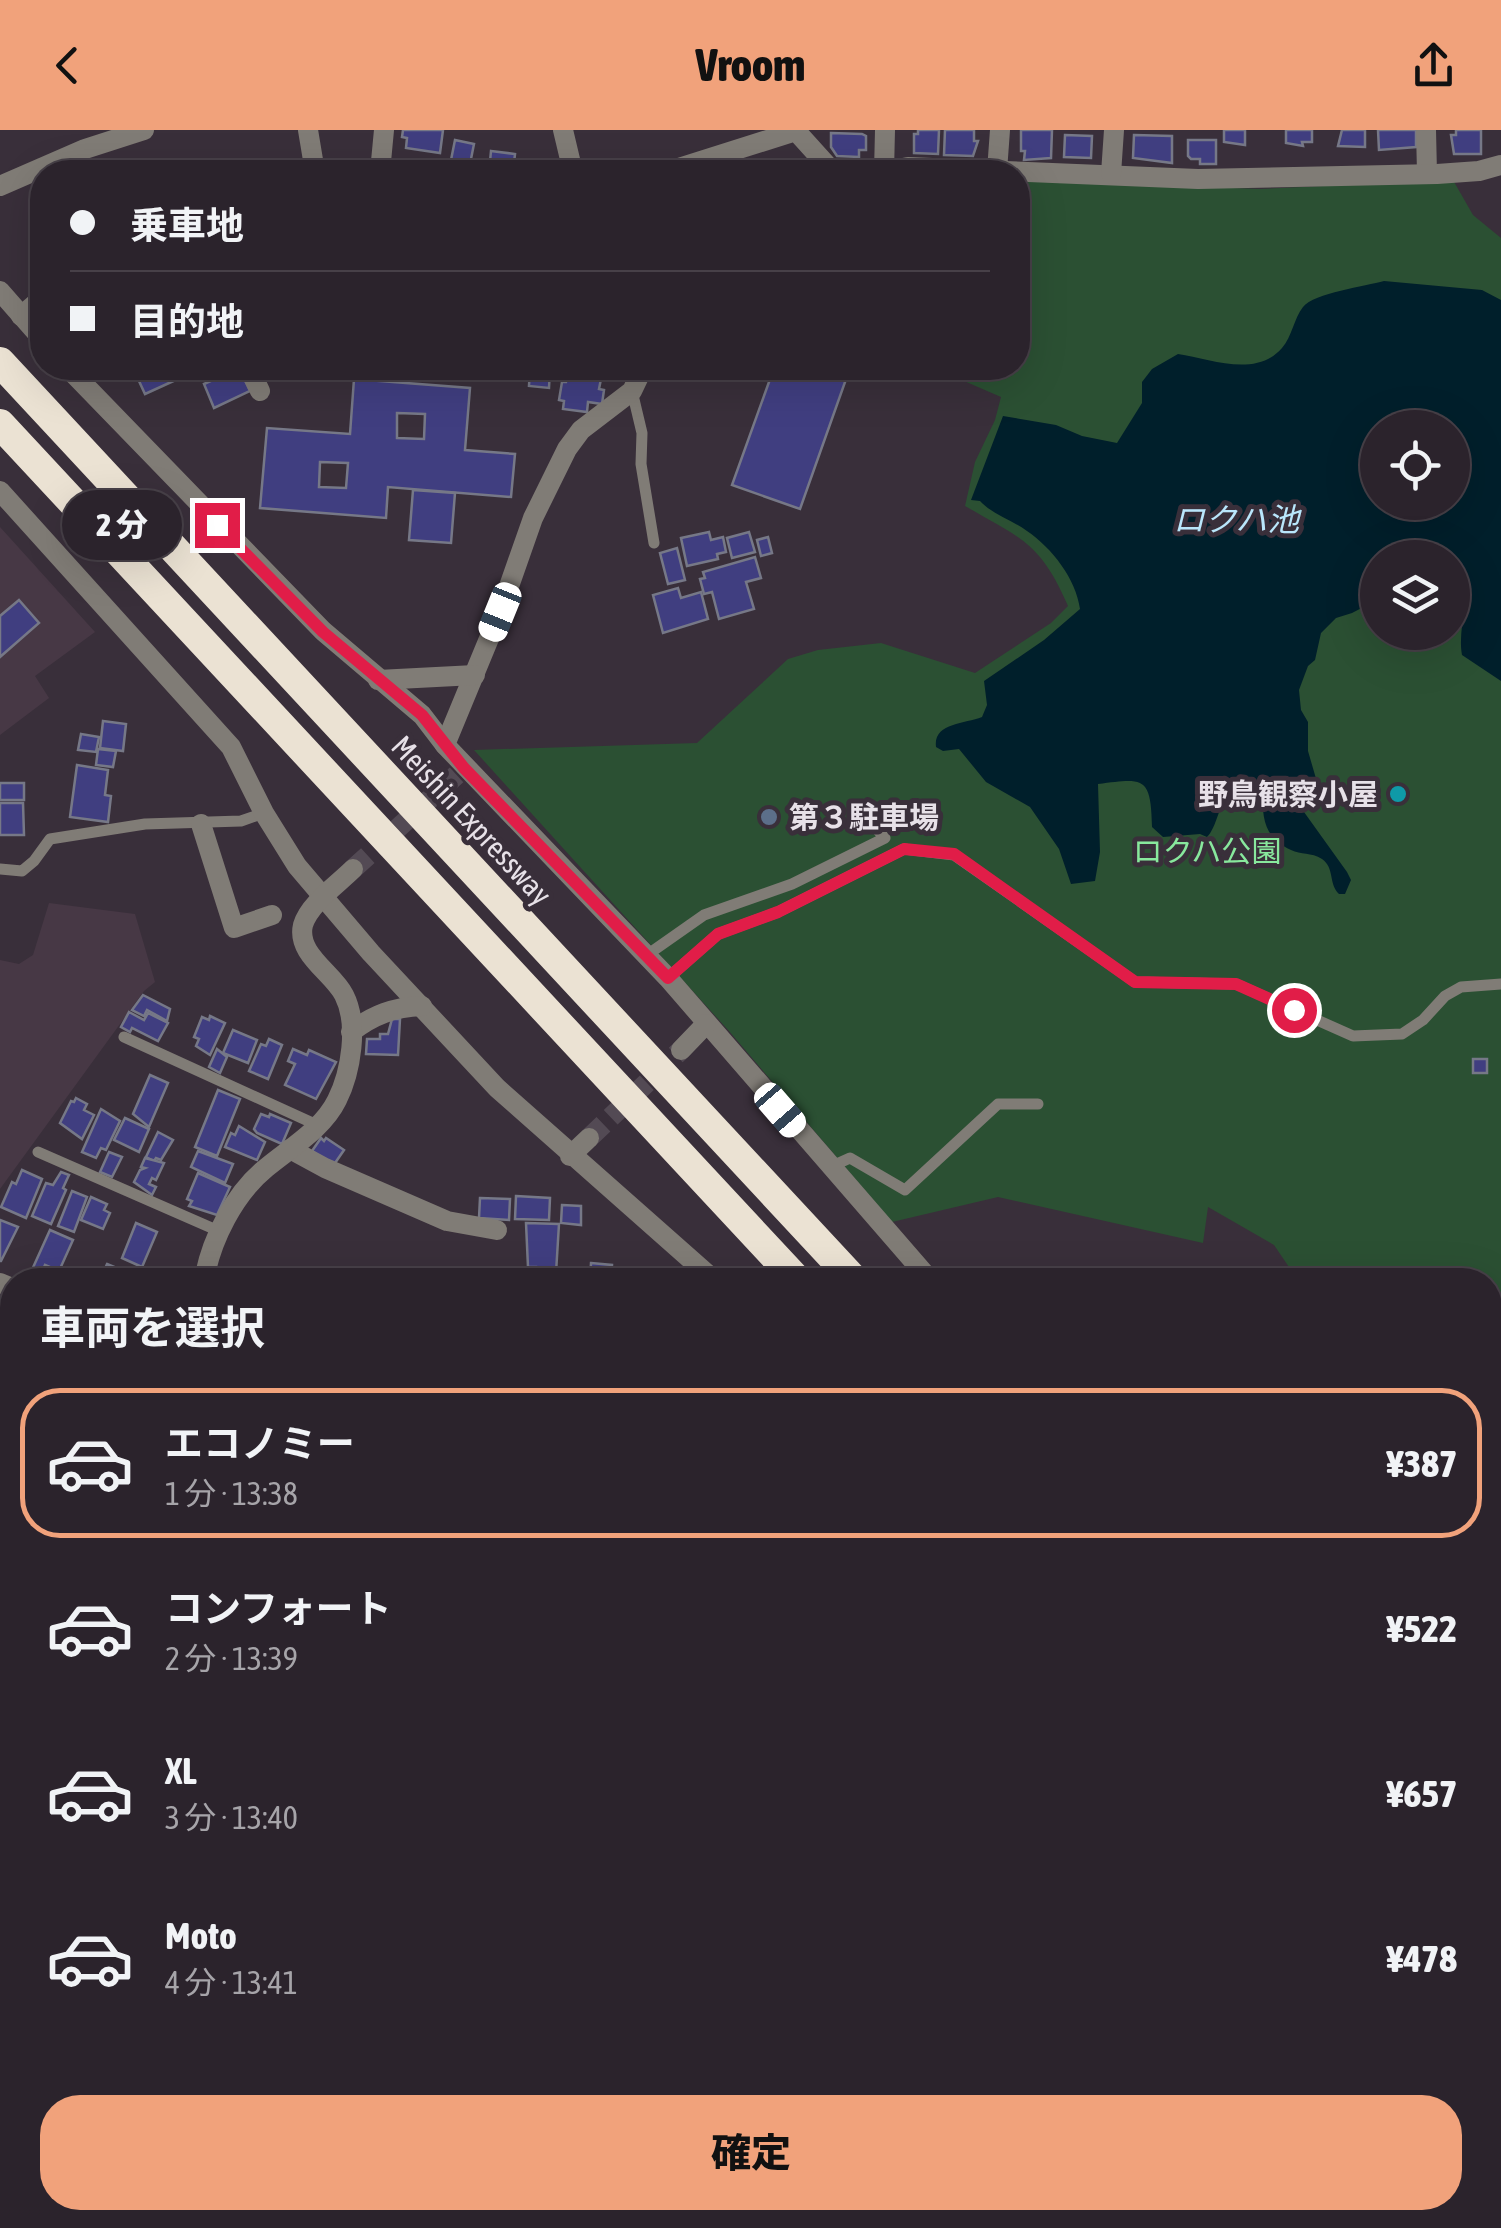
<!DOCTYPE html>
<html lang="ja">
<head>
<meta charset="utf-8">
<style>
  :root { --surface:#2b232c; --page:#372f38; --text:#f1f3f6; --muted:#a6a4a9; --line:#474048; --accent:#f1a27b }
  body { margin:0; font-family:"Asap Condensed","Noto Sans JP",sans-serif; background:var(--page); color:var(--text); height:100vh; display:flex; flex-direction:column; font-size:38px; white-space:nowrap }
  * { box-sizing:border-box; margin:0 }
  p { font-size:32px; color:var(--muted) }
  .icon { flex:none; width:55px; height:55px; fill:none; stroke:currentColor; stroke-width:2; stroke-linecap:round; stroke-linejoin:round }
  .map { position:relative; flex:1; overflow:hidden }
  .side { position:absolute; left:0px; top:1138px; width:1502px; height:962px; display:flex; flex-direction:column; background:var(--surface); border-radius:40px 40px 0 0; box-shadow:0 10px 40px #0002,0 0 0 2px var(--line) }
  .side>* { flex:none }
  .hud { position:absolute; left:30px; top:30px; width:1000px; height:220px; border-radius:40px; box-shadow:0 10px 40px #0002,0 0 0 2px var(--line); display:grid; align-content:center; height:220px; padding:0 40px; background:var(--surface) }
  .controls { position:absolute; left:1360px; top:280px; display:grid; gap:20px }
  .controls a { display:grid; place-items:center; width:110px; height:110px; border-radius:50%; background:var(--surface); box-shadow:0 10px 40px #0002,0 0 0 2px var(--line); font-size:50px }
  .end { position:absolute; width:45px; height:45px; margin:-22px; border:12px solid #e11d48; background:#fff; box-shadow:0 0 0 5px #fff }
  .from { border-radius:50% }
  .bubble { position:absolute; height:70px; border-radius:35px; background:var(--surface); box-shadow:0 10px 40px #0002,0 0 0 2px var(--line); font-size:32px; font-weight:800; line-height:70px; text-align:center }
  .car { position:absolute; width:30px; height:60px; margin:-30px -15px; border-radius:12px; box-shadow:0 0 8px 2px #0007; background:linear-gradient(#fff 24%,#345 0 40%,#fff 0 76%,#345 0 86%,#fff 0) }
  .hud b { display:flex; align-items:center; gap:35px; height:95px; font-size:38px }
  .hud b+b { border-top:2px solid var(--line) }
  .hud i { width:25px; height:25px; background:var(--text) }
  ul { padding:0; list-style:none }
  li { display:flex; align-items:center; gap:30px; height:150px; margin:0 20px 15px; padding:0 20px; border:5px solid transparent; border-radius:40px }
  li div { flex:1 }
  li b { display:block; font-size:38px }
  li em { font-style:normal; font-weight:800 }
  li.active { border-color:var(--accent) }
  li>.icon { width:90px; height:90px; stroke-width:1.5 }
  h2 { padding:0 40px; font-size:45px; line-height:120px }
  .primary-button { display:flex; gap:20px; margin-top:auto; padding:20px 40px }
  .primary-button a { flex:1; height:115px; border-radius:40px; background:var(--accent); color:#111; font-size:40px; font-weight:800; line-height:115px; text-align:center }
  header { display:flex; justify-content:space-between; align-items:center; height:130px; padding:0 40px; background:var(--accent); color:#111; font-size:45px; font-weight:800 }
  .map>svg:first-child { display:block }
  .industrial { fill:#473845 }
  .green { fill:#2b5033; fill-rule:evenodd }
  .water { fill:#001f2b; fill-rule:evenodd }
  .lines { fill:none; stroke-linecap:round; stroke-linejoin:round }
  .river { stroke:#001f2b; stroke-width:38 }
  .building { fill:#403e80; stroke:#767887; stroke-width:2.5; fill-rule:evenodd }
  .minor-tunnel { stroke:#534a54; stroke-width:20; stroke-dasharray:20 10; stroke-linecap:butt }
  .service { stroke:#807c76; stroke-width:11 }
  .minor { stroke:#807c76; stroke-width:20 }
  .primary { stroke:#ccc5b8; stroke-width:25 }
  .motorway { stroke:#ebe2d3; stroke-width:30 }
  .route { stroke:#e11d48; stroke-width:12 }
  .culture-dot { fill:#0f9aa8; stroke:#392f3a; stroke-width:4 }
  .service-dot { fill:#5c6f8a; stroke:#392f3a; stroke-width:4 }
  .labels { text-anchor:middle; dominant-baseline:central; stroke-width:10; stroke-linejoin:round; paint-order:stroke }
  .poi-label { font-size:30px; font-weight:bold; fill:#e7e1e8; stroke:#392f3a; text-anchor:end }
  .street-label { font-size:30px; fill:#e7e1e8; stroke:#392f3a }
  .park-label { font-size:30px; fill:#88e89d; stroke:#392f3a }
  .water-label { font-size:32px; font-style:italic; fill:#b9e6fb; stroke:#392f3a }
</style>
</head>
<body>
<header><svg class="icon" aria-label="back" viewBox="0 0 24 24"><path d="M15 5l-7 7 7 7"/></svg>Vroom<svg class="icon" aria-label="share" viewBox="0 0 24 24"><path d="M12 15V3M7 8l5-5 5 5M5 13v7h14v-7"/></svg></header>
<div class="map">
<svg width="1501" height="2098" viewBox="0 0 1501 2098">
  <rect width="100%" height="100%" fill="#392f3a"/>
  <!-- industrial -->
  <g class="industrial">
    <polygon points="0,397 95,502 35,546 49,568 0,605"/>
    <polygon points="49,773 135,784 155,852 144,861 0,1059 0,830 19,834 33,825"/>
  </g>
  <!-- green -->
  <g class="green">
    <path d="M1018,50L1260,59L1453,50L1473,85L1501,108V1506L1490,1509V1150H1303L1291,1140L1274,1115L1208,1077L1203,1113L998,1067L892,1092L729,901L474,620L697,613L788,529L818,520L881,513L975,543L1051,493L1068,476C1040,412 1022,409 965,376L975,332L995,290L1001,267L934,238H1018ZM1378,298H1452V372H1378ZM1378,428H1452V502H1378Z"/>
    <polygon points="797,2088 980,2088 985,2098 826,2098"/>
  </g>
  <!-- water -->
  <path class="water" d="M1384,151L1482,160L1501,170V551L1462,525C1458,502 1467,485 1461,462L1453,458L1452,428H1378L1377,470L1352,483L1336,488L1321,503L1315,530L1308,536L1299,560L1301,580L1308,592V621L1317,652L1304,670V682L1347,742L1351,750L1345,764H1339C1328,753 1335,738 1322,729C1311,722 1301,725 1291,720C1263,707 1263,689 1262,660L1229,657C1221,671 1216,699 1207,707L1200,704L1163,707L1152,697C1151,646 1144,648 1098,654L1100,722L1095,751L1071,754L1059,719L1030,677L986,652L959,619L943,621L936,617C933,593 964,594 982,587L987,575L984,551L1044,510L1080,479C1076,449 1052,418 1027,401C1012,390 993,385 980,371L971,370L1003,286L1056,295L1082,306L1117,313L1142,273V252L1152,239L1178,224C1210,229 1256,248 1282,218C1292,207 1294,188 1303,177C1314,163 1366,156 1384,151ZM1378,298H1452V372H1378Z"/>
  <g class="lines">
    <!-- river -->
    <g class="river">
      <polyline points="0,1849 12,1857"/>
      <polyline points="361,2098 362,2088"/>
    </g>
  </g>
  <!-- building -->
  <g class="building">
    <polygon points="403,0 443,0 440,23 406,18 407,8 402,7"/>
    <polygon points="918,0 939,0 938,24 914,23 914,4 918,4"/>
    <polygon points="945,0 974,0 974,11 978,11 973,26 944,25"/>
    <polygon points="1021,0 1052,0 1051,28 1024,30 1025,21 1021,21"/>
    <polygon points="1224,0 1245,0 1245,15 1224,12"/>
    <polygon points="1286,0 1312,0 1312,12 1302,12 1303,16 1286,13"/>
    <polygon points="1342,0 1365,0 1365,17 1338,16"/>
    <polygon points="1378,0 1416,0 1416,17 1379,20"/>
    <polygon points="1456,0 1481,0 1481,24 1454,24 1451,5 1456,5"/>
    <polygon points="831,3 862,4 866,6 866,20 859,20 859,27 837,26 831,17"/>
    <polygon points="1065,5 1092,6 1091,28 1064,27"/>
    <polygon points="1134,5 1172,6 1172,33 1133,28"/>
    <polygon points="455,10 474,14 470,34 451,30"/>
    <polygon points="1188,10 1216,10 1216,34 1200,34 1200,29 1191,29 1188,26"/>
    <polygon points="491,21 515,24 514,33 520,34 519,42 489,42"/>
    <polygon points="744,31 747,42 727,42 725,36"/>
    <polygon points="436,32 480,37 479,42 435,42"/>
    <polygon points="133,238 202,238 145,264"/>
    <polygon points="239,238 250,261 214,278 204,254"/>
    <polygon points="530,238 550,238 549,258 529,256"/>
    <polygon points="774,238 850,238 800,379 732,355"/>
    <polygon points="568,244 601,249 599,259 604,260 602,274 588,272 587,282 563,279 564,271 559,270 562,252 566,252"/>
    <path d="M354,249L470,258L465,320L515,324L511,367L388,357L386,388L260,378L267,298L350,304ZM397,283L425,284L424,309L397,308ZM320,332L348,333L346,358L319,357Z"/>
    <polygon points="413,360 455,363 451,413 409,410"/>
    <polygon points="709,402 711,410 723,407 726,422 717,424 718,429 687,436 681,408"/>
    <polygon points="749,402 755,422 732,428 727,408"/>
    <polygon points="768,407 772,423 761,426 757,410"/>
    <polygon points="677,418 685,450 668,454 660,423"/>
    <polygon points="755,427 761,448 746,452 754,479 719,489 712,462 704,464 700,449 705,448 703,442"/>
    <polygon points="678,458 681,468 701,462 708,489 663,503 653,465"/>
    <polygon points="19,470 39,493 0,527 0,486"/>
    <polygon points="103,591 126,594 123,621 100,618"/>
    <polygon points="81,604 99,607 96,622 78,620"/>
    <polygon points="98,619 116,621 113,637 96,635"/>
    <polygon points="77,635 108,640 105,665 111,666 108,692 70,687"/>
    <rect x="0" y="653" width="24" height="17"/>
    <polygon points="0,673 23,673 24,705 0,705"/>
    <polygon points="143,865 170,879 167,891 147,880 144,886 132,880"/>
    <polygon points="129,882 144,890 148,883 168,893 158,911 132,898 130,902 121,897"/>
    <polygon points="210,886 225,893 210,925 196,916 199,909 194,907 202,887 209,890"/>
    <polygon points="392,889 400,889 398,925 366,924 367,909 380,909 380,904 388,904"/>
    <polygon points="233,900 257,910 248,933 223,923"/>
    <polygon points="269,909 282,915 268,949 249,941 261,914 266,916"/>
    <polygon points="217,919 227,927 220,943 209,937"/>
    <polygon points="293,919 307,925 309,920 336,932 316,969 285,955 295,934 288,931"/>
    <rect x="1473" y="929" width="14" height="14"/>
    <polygon points="150,945 168,953 149,997 133,984"/>
    <polygon points="218,960 240,969 217,1026 195,1017"/>
    <polygon points="76,968 87,974 84,980 94,985 82,1009 60,993 71,971 74,972"/>
    <polygon points="101,979 120,991 106,1020 101,1018 96,1028 82,1022"/>
    <polygon points="261,984 269,987 270,984 291,993 282,1014 257,1003 254,999"/>
    <polygon points="125,988 149,999 139,1022 114,1010"/>
    <polygon points="239,996 265,1012 257,1030 225,1017 231,1003 235,1005"/>
    <polygon points="158,1002 173,1010 161,1030 156,1028 154,1031 146,1027"/>
    <polygon points="321,1008 324,1011 326,1008 344,1020 333,1036 312,1021"/>
    <polygon points="198,1021 233,1034 225,1053 191,1037"/>
    <polygon points="109,1022 122,1027 112,1047 100,1042"/>
    <polygon points="145,1028 164,1033 156,1050 152,1048 149,1054 156,1057 152,1065 134,1052 140,1040 145,1038 141,1037"/>
    <polygon points="22,1040 42,1049 26,1088 1,1077 12,1052 16,1054"/>
    <polygon points="61,1042 69,1045 63,1058 66,1060 51,1094 32,1086 46,1053 53,1055"/>
    <polygon points="198,1043 230,1057 217,1085 189,1076 192,1071 187,1069"/>
    <polygon points="72,1061 87,1067 74,1102 58,1096"/>
    <polygon points="516,1066 550,1068 549,1090 515,1089"/>
    <polygon points="91,1067 107,1074 104,1080 110,1083 103,1099 81,1090"/>
    <polygon points="480,1068 510,1069 509,1090 479,1088"/>
    <polygon points="562,1075 581,1076 581,1095 561,1093"/>
    <polygon points="0,1090 18,1097 1,1131 0,1131"/>
    <polygon points="136,1093 157,1102 142,1137 122,1128"/>
    <polygon points="526,1093 559,1094 556,1143 536,1142 536,1137 528,1137"/>
    <polygon points="50,1100 73,1110 59,1141 45,1135 40,1146 31,1142"/>
    <polygon points="591,1133 612,1135 611,1150 590,1150"/>
    <polygon points="107,1134 129,1143 126,1150 100,1150"/>
    <polygon points="135,1138 160,1149 160,1150 130,1150"/>
    <polygon points="0,1169 12,1175 12,1194 5,1210 0,1208"/>
    <polygon points="5,1259 12,1262 12,1283 0,1277"/>
    <polygon points="0,1375 12,1399 12,1432 8,1434 3,1424 0,1426"/>
    <polygon points="1194,2088 1208,2088 1219,2098 1183,2098"/>
    <polygon points="1301,2088 1324,2088 1319,2098 1307,2098 1298,2091"/>
  </g>
  <g class="lines">
    <!-- minor-tunnel -->
    <g class="minor-tunnel">
      <polyline points="353,739 464,638"/>
      <polyline points="589,1008 681,920"/>
    </g>
    <!-- service -->
    <g class="service">
      <polyline points="632,261 642,303 641,334 654,413"/>
      <polyline points="0,739 22,741 34,731 50,709 145,694 241,691 264,683"/>
      <polyline points="647,825 704,785 792,754 885,708 868,690"/>
      <polyline points="668,848 718,804 778,782 904,719 954,725 1135,852 1236,854 1353,906 1402,904 1423,890 1445,866 1461,857 1501,854"/>
      <polyline points="124,907 317,995"/>
      <polyline points="38,1022 221,1102"/>
      <polyline points="830,1037 850,1028 905,1060 998,974 1038,974"/>
    </g>
    <!-- minor -->
    <g class="minor">
      <polyline points="308,0 315,42"/>
      <polyline points="563,0 573,42"/>
      <polyline points="1426,0 1427,43"/>
      <polyline points="997,41 1000,0"/>
      <polyline points="380,42 384,0"/>
      <polyline points="666,42 796,1 833,42"/>
      <polyline points="882,42 908,37 1198,49 1437,44 1479,41 1501,35"/>
      <polyline points="884,42 885,0"/>
      <polyline points="1111,44 1114,0"/>
      <polyline points="0,56 85,19 144,0"/>
      <polyline points="0,161 42,209"/>
      <polyline points="21,186 42,168"/>
      <polyline points="68,238 323,501 422,585 445,615"/>
      <polyline points="249,238 260,261"/>
      <polyline points="643,238 632,261 581,300 567,319 533,388 500,482 445,615 668,848 930,1150"/>
      <polyline points="0,361 231,617 264,683 297,736 371,823 497,958 714,1150"/>
      <polyline points="378,550 475,545"/>
      <polyline points="201,694 234,798 272,785"/>
      <path d="M351,902C373,885 394,877 422,876"/>
      <polyline points="681,920 706,894"/>
      <polyline points="290,1019 325,1038 447,1091 497,1100"/>
      <polyline points="570,1026 589,1008"/>
      <path d="M204,1150C211,1110 234,1064 266,1038C290,1018 323,999 337,970C351,942 359,894 344,865C333,843 296,824 303,795C309,774 338,754 353,739"/>
      <polyline points="0,1153 12,1158"/>
      <polyline points="0,1491 12,1485"/>
      <polyline points="1490,1611 1501,1612"/>
      <polyline points="1490,1751 1501,1763"/>
      <polyline points="1490,1994 1501,2005"/>
      <polyline points="1022,2088 1031,2098"/>
      <polyline points="1132,2098 1142,2088"/>
      <polyline points="1387,2098 1396,2088"/>
    </g>
    <!-- primary -->
    <g class="primary">
      <polyline points="0,1636 12,1661"/>
      <polyline points="0,1693 12,1718"/>
      <polyline points="196,2088 201,2098"/>
      <polyline points="230,2088 236,2098"/>
    </g>
    <!-- motorway -->
    <g class="motorway">
      <polyline points="0,232 854,1150"/>
      <polyline points="0,294 797,1150"/>
      <polyline points="1490,1827 1501,1838"/>
      <polyline points="1490,1898 1501,1910"/>
    </g>
  </g>
  <g class="lines">
    <!-- route -->
    <polyline class="route" points="217,395 323,502 422,585 464,638 668,848 718,804 778,782 904,719 954,724 1135,852 1236,854 1294,880"/>
  </g>
  <!-- markers -->
  <circle class="culture-dot" cx="1398" cy="664" r="10"/>
  <circle class="service-dot" cx="769" cy="687" r="10"/>
  <g class="labels">
    <!-- poi labels -->
    <g class="poi-label">
      <text x="1378" y="664">野鳥観察小屋</text>
      <text x="789" y="687" text-anchor="start">第３駐車場</text>
    </g>
    <!-- street labels -->
    <g class="street-label">
      <text transform="translate(472 690) rotate(47)">Meishin Expressway</text>
    </g>
    <!-- park labels -->
    <g class="park-label">
      <text x="1207" y="721">ロクハ公園</text>
    </g>
    <!-- water labels -->
    <g class="water-label">
      <text x="1236" y="389">ロクハ池</text>
    </g>
  </g>
</svg>
<div class="controls">
<a><svg class="icon" aria-label="locate" viewBox="0 0 24 24"><circle cx="12" cy="12" r="6"/><path d="M12 2v4M12 18v4M2 12h4M18 12h4"/></svg></a>
<a><svg class="icon" aria-label="layers" viewBox="0 0 24 24"><path d="M12 4l9 5-9 5-9-5zM3 14l9 5 9-5"/></svg></a>
</div>
<i class="end from" style="left:1294px;top:880px"></i>
<i class="end" style="left:217px;top:395px"></i>
<div class="bubble" style="left:62px;top:360px;width:120px">2 分</div>
<i class="car" style="left:500px;top:482px;rotate:202deg"></i>
<i class="car" style="left:780px;top:980px;rotate:139deg"></i>
<div class="hud">
<b><i class="from"></i>乗車地</b>
<b><i></i>目的地</b>
</div>
<section class="side">
<h2>車両を選択</h2>
<ul>
<li class="active"><svg class="icon" aria-label="car" viewBox="0 0 24 24"><path d="M5 17H2v-5l4-1 3-4h7l3 4 3 1v5h-3M9 17h6M6 11h13"/><circle cx="7" cy="17" r="2"/><circle cx="17" cy="17" r="2"/></svg><div><b>エコノミー</b><p>1 分 · 13:38</p></div><em>¥387</em></li>
<li><svg class="icon" aria-label="car" viewBox="0 0 24 24"><path d="M5 17H2v-5l4-1 3-4h7l3 4 3 1v5h-3M9 17h6M6 11h13"/><circle cx="7" cy="17" r="2"/><circle cx="17" cy="17" r="2"/></svg><div><b>コンフォート</b><p>2 分 · 13:39</p></div><em>¥522</em></li>
<li><svg class="icon" aria-label="car" viewBox="0 0 24 24"><path d="M5 17H2v-5l4-1 3-4h7l3 4 3 1v5h-3M9 17h6M6 11h13"/><circle cx="7" cy="17" r="2"/><circle cx="17" cy="17" r="2"/></svg><div><b>XL</b><p>3 分 · 13:40</p></div><em>¥657</em></li>
<li><svg class="icon" aria-label="car" viewBox="0 0 24 24"><path d="M5 17H2v-5l4-1 3-4h7l3 4 3 1v5h-3M9 17h6M6 11h13"/><circle cx="7" cy="17" r="2"/><circle cx="17" cy="17" r="2"/></svg><div><b>Moto</b><p>4 分 · 13:41</p></div><em>¥478</em></li>
</ul>
<div class="primary-button"><a>確定</a></div>
</section>
</div>
</body>
</html>
